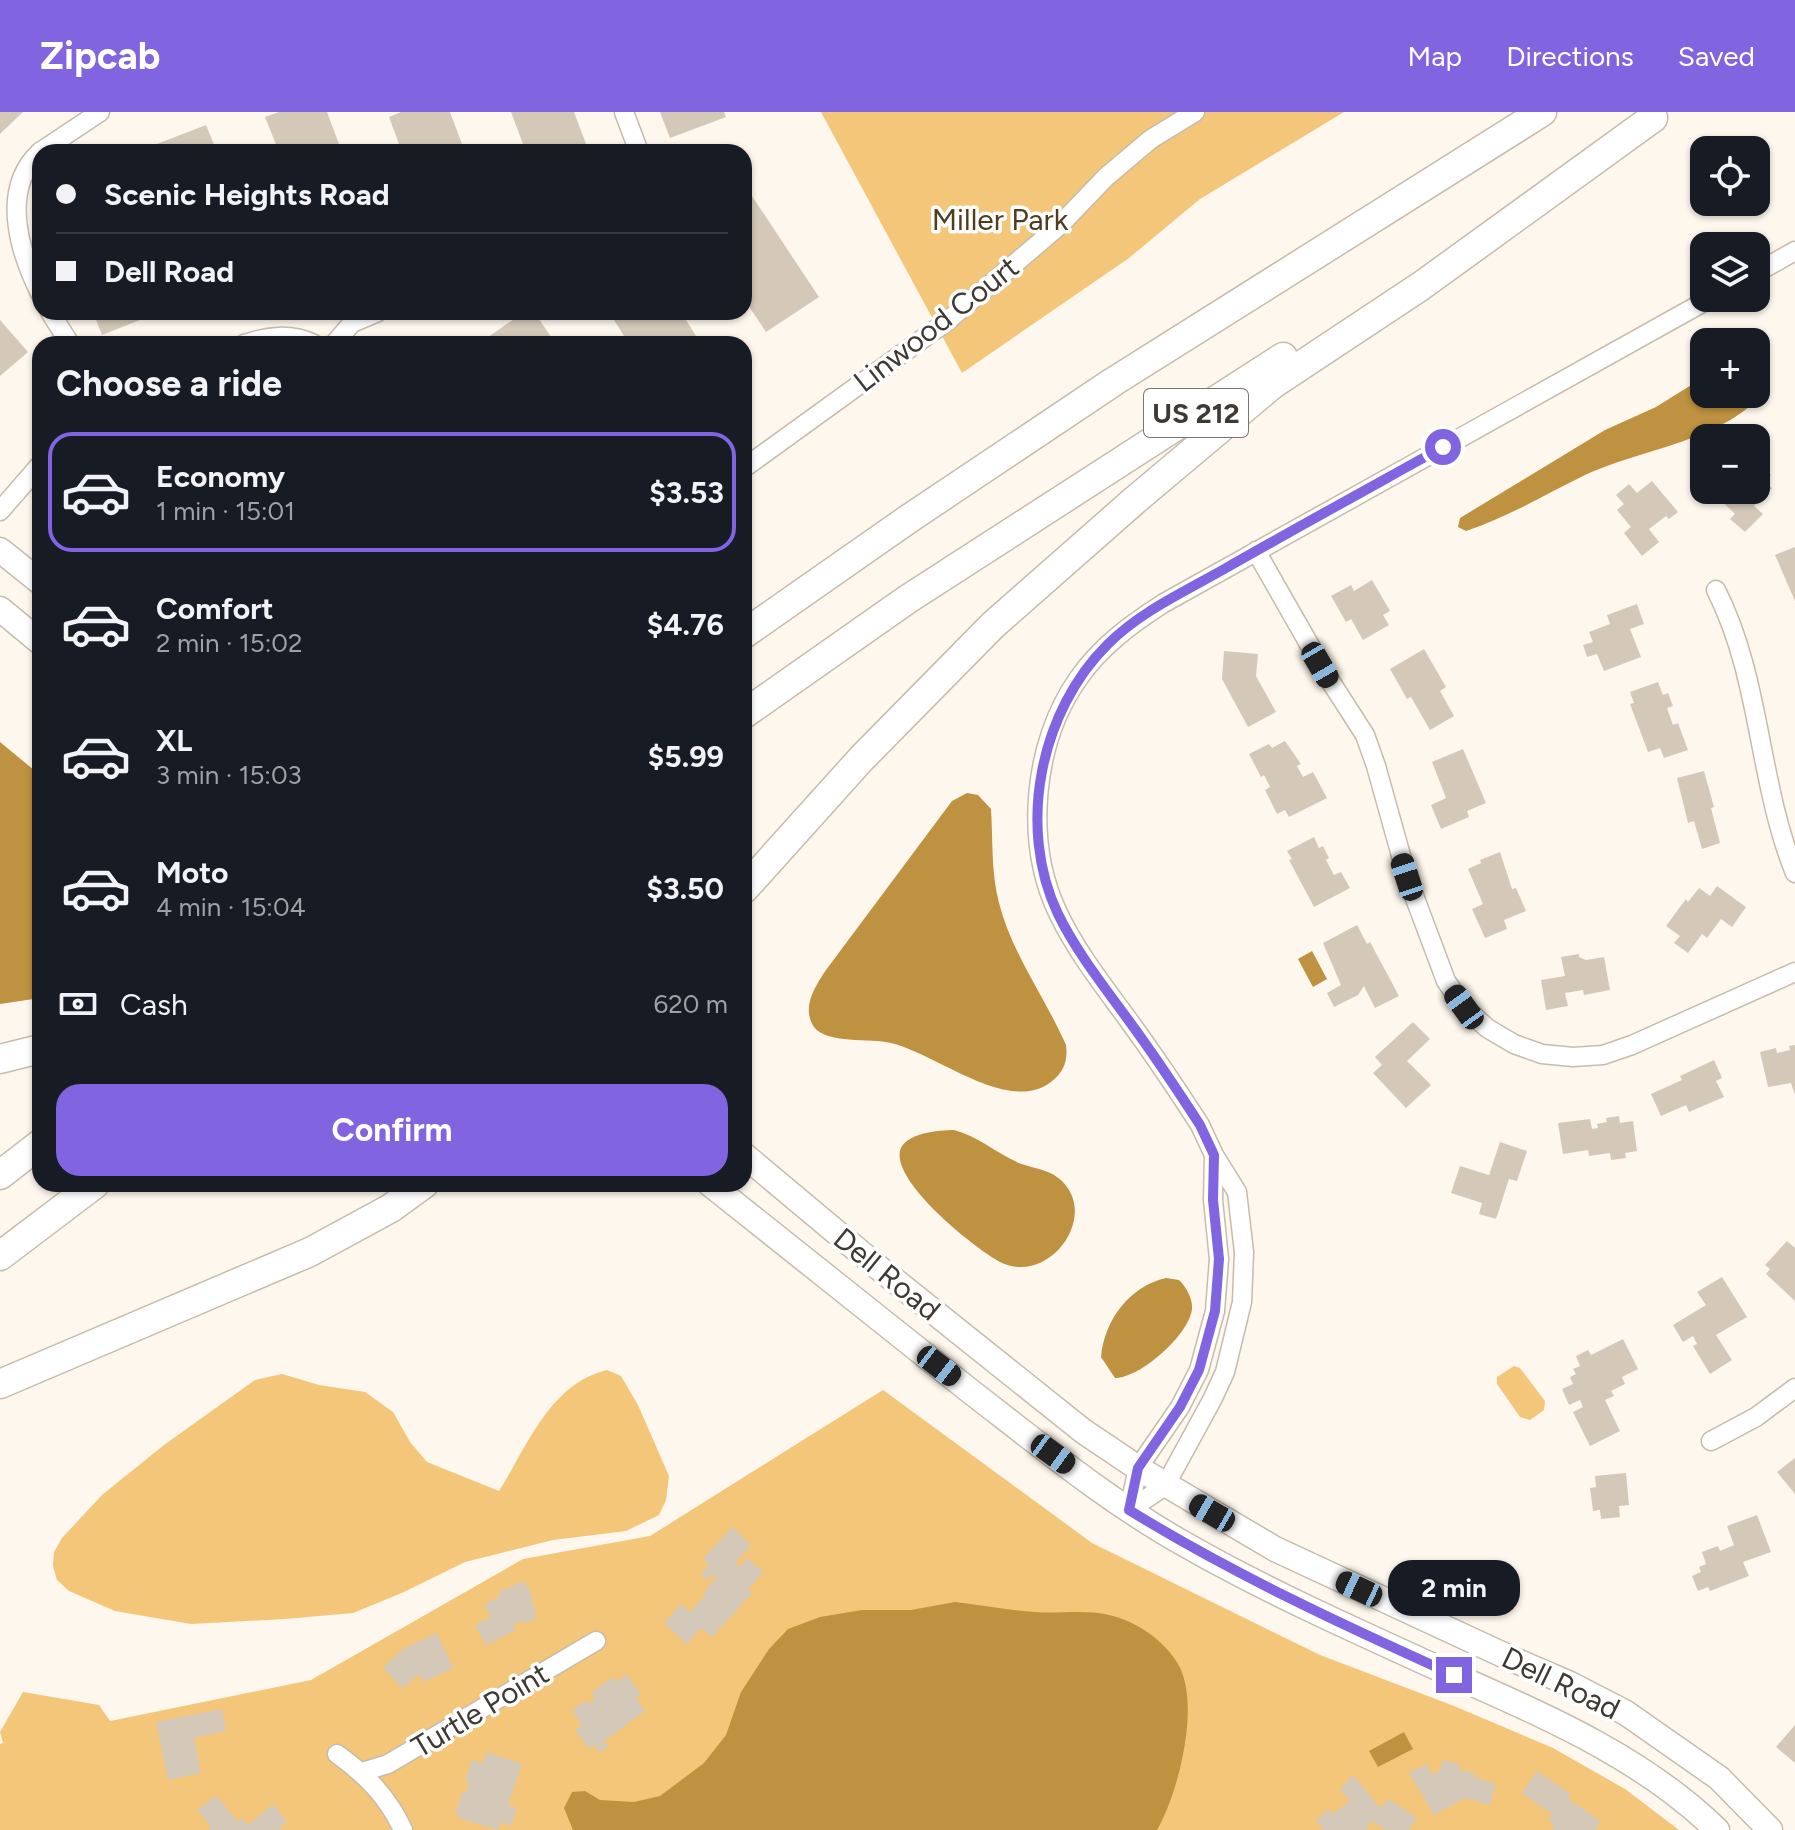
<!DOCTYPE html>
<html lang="en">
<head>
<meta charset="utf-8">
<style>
  :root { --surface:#171b24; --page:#242831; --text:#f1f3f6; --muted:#9ea1a6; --line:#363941; --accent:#8064e0 }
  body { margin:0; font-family:Figtree,sans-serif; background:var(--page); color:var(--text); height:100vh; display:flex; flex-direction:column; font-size:30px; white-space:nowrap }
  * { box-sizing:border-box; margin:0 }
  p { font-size:26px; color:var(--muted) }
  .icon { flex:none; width:44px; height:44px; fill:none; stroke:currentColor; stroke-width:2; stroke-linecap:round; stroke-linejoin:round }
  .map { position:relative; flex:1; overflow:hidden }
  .sheet { position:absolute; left:32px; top:224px; width:720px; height:856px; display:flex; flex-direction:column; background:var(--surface); border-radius:24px; box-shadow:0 2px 6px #0004 }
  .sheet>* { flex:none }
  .hud { position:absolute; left:32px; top:32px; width:720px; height:176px; border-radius:24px; box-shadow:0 2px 6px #0004; display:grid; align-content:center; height:176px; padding:0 24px; background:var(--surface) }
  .tools { position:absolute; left:1690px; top:24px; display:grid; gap:16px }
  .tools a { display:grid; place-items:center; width:80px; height:80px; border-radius:16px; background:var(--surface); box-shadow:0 2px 6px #0004; font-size:40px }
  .end { position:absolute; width:36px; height:36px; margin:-18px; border:10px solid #8064e0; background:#fff; box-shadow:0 0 0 4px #fff }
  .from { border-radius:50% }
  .bubble { position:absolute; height:56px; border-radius:24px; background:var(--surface); box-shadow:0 2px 6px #0004; font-size:26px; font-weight:700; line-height:56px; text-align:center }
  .car { position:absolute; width:24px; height:48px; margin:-24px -12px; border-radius:10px; box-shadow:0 0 6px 2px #0007; background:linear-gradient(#222 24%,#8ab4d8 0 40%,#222 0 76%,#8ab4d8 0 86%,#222 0) }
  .hud b { display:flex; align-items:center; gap:28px; height:76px; font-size:30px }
  .hud b+b { border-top:2px solid var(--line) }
  .hud i { width:20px; height:20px; background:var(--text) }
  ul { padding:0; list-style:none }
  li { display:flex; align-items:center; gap:24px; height:120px; margin:0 16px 12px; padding:0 8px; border:4px solid transparent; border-radius:24px }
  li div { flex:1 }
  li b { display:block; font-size:30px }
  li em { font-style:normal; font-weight:700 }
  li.active { border-color:var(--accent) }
  li>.icon { width:72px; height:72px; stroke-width:1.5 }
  h2 { padding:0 24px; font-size:36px; line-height:96px }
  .pay { display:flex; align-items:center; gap:20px; height:88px; padding:0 24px; font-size:30px }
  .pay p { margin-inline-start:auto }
  .cta { display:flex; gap:16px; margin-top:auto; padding:16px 24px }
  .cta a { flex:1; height:92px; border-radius:24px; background:var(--accent); color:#fff; font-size:32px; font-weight:700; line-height:92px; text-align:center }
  header { display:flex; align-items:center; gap:48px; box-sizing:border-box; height:112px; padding:0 40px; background:var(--accent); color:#fff }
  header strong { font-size:38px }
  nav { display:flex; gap:44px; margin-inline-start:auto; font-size:28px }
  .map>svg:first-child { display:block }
  .green { fill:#f3c67a }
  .water { fill:#be9240 }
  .building { fill:#d4c9b9 }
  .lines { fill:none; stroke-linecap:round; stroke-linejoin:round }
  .minor-casing { stroke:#c6bcab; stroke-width:21 }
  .major-casing { stroke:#c6bcab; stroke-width:27 }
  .highway-casing { stroke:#c6bcab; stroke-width:31 }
  .minor { stroke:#fff; stroke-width:18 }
  .major { stroke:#fff; stroke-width:24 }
  .highway { stroke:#fff; stroke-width:28 }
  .route { stroke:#8064e0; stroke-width:10 }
  .labels { text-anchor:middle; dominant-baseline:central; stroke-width:7; stroke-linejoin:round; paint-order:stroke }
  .shield { fill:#fff; stroke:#787470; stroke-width:2 }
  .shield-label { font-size:28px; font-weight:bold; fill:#3e3933 }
  .park-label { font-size:30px; fill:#503d1b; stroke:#fff }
  .street-label { font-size:30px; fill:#3e3933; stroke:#fff }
</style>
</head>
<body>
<header>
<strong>Zipcab</strong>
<nav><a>Map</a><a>Directions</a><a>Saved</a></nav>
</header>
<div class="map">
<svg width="1795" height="1718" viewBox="0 0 1795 1718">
  <rect width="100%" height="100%" fill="#fef7ed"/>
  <!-- green -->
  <g class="green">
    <polygon points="821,0 1344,0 1200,87 1129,146 962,261"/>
    <polygon points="1514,1254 1520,1256 1545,1289 1544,1298 1530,1308 1520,1305 1497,1272 1497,1265"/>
    <path d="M607,1258L621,1264L638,1293L669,1364L666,1388L659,1403L626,1419L553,1428L465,1450L404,1480L353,1501L285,1507L191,1512L115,1499L69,1479L57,1468L53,1454L54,1440L62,1426L102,1383L164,1333L255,1268L282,1262L319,1273L365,1280L393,1300L410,1330L427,1350L499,1379C527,1335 550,1271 607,1258Z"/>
    <polygon points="883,1278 1092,1431 1320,1543 1454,1594 1553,1636 1625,1677 1679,1718 0,1718 0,1632 3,1631 0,1620 23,1580 99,1593 110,1609 311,1568 523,1447 650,1424"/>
  </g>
  <!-- water -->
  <g class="water">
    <path d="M1756,244L1767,254L1768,275C1727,330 1641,336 1583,364C1544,383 1508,405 1466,419L1458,415L1460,406L1605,318L1656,295L1704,265V282H1756Z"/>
    <polygon points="0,630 40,663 40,886 0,892"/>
    <path d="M967,681L978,683L991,697C993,729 991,760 999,791C1012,842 1045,885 1066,933C1068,949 1064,960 1051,970C1009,1003 935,941 891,931C871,926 826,932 814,915C801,895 815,875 826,858L952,689Z"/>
    <polygon points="1312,839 1327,867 1313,875 1298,847"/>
    <path d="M954,1018C978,1024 996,1041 1019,1051C1037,1058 1054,1057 1067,1075C1094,1112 1046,1173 1000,1150C974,1136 893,1071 900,1039C904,1021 939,1018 954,1018Z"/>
    <path d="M1166,1166L1179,1168C1186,1175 1193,1187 1192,1197C1189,1223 1140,1266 1115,1266L1101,1245C1104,1208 1130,1174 1166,1166Z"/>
    <path d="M955,1490C982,1493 1008,1498 1035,1500C1059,1502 1086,1497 1109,1503C1136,1509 1164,1528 1178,1552C1201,1591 1179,1680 1157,1718H573L564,1696L572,1680L585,1679L600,1688L634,1690L660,1684L704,1651L726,1623L741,1580L769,1537L788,1517L820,1505L862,1498H911Z"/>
    <polygon points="1404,1620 1413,1637 1378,1655 1369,1639"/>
  </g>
  <!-- building -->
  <g class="building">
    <polygon points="0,0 23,0 0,22"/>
    <polygon points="279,0 327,0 342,40 279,40 265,5"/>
    <polygon points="401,0 450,0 465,40 402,40 389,5"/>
    <polygon points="511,0 574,0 589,40 526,40"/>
    <polygon points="660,0 724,0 726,5 670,26"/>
    <polygon points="206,13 217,40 151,40 149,35"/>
    <polygon points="744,72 819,185 766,220 744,187"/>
    <polygon points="93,200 160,200 102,223"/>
    <polygon points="524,200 534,200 556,232 478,232"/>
    <polygon points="609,200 681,200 701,232 629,232"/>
    <polygon points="0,208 28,240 0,264"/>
    <polygon points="1762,354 1771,363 1765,369 1772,376 1754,394 1763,402 1745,420 1730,407 1735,402 1710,378 1756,378 1756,360"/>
    <polygon points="1652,369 1678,400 1669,407 1666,404 1649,417 1659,430 1642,444 1624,421 1631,415 1617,398 1624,392 1616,383 1629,372 1637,381"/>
    <polygon points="1795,435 1795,489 1775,443"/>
    <polygon points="1372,468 1390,499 1383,503 1389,513 1363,528 1351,507 1346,510 1331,484 1351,473 1354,479"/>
    <polygon points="1637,492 1644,512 1630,517 1641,545 1604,559 1597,542 1587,545 1583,533 1593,530 1589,520 1610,512 1607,503"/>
    <polygon points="1424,537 1446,575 1440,579 1454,604 1430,618 1411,585 1407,587 1390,557"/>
    <polygon points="1224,539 1258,542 1256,564 1276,600 1248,615 1222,567"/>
    <polygon points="1658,570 1663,583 1668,581 1673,594 1667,596 1673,613 1678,611 1688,638 1664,646 1660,636 1648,640 1630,592 1634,591 1630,580"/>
    <polygon points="1285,629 1301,652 1297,654 1303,665 1313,660 1327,686 1289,705 1285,698 1277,702 1265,678 1270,675 1264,663 1261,665 1249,642 1269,632 1272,636"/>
    <polygon points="1463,637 1486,691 1467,699 1469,705 1441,717 1431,693 1446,686 1432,650"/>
    <polygon points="1704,659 1714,695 1711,696 1720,731 1702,737 1694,709 1688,711 1677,666"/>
    <polygon points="1314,725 1319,736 1323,734 1329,746 1326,748 1334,763 1341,760 1350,776 1314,795 1289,748 1292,747 1287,739"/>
    <polygon points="1500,740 1512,777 1516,776 1526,799 1504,808 1507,817 1485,826 1472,797 1483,792 1468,757 1481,751 1480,748"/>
    <polygon points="1717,774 1746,795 1732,815 1721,807 1707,826 1702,822 1688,841 1674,831 1680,824 1666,814 1686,787 1688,790 1699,776 1710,784"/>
    <polygon points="1357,813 1367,832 1370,830 1399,884 1375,896 1364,874 1358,883 1334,895 1327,881 1341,873 1323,831"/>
    <polygon points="1579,842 1579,845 1586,848 1604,845 1610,878 1584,883 1583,878 1565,881 1568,894 1546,898 1541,868 1565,864 1561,845"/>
    <polygon points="1413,910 1430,927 1407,949 1431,973 1406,996 1373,961 1382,953 1375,945"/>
    <polygon points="1795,933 1795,983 1791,971 1768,975 1760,940 1776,936 1777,941 1790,938 1789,934"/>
    <polygon points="1714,948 1722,966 1716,969 1724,985 1689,1000 1686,993 1661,1004 1651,982 1682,968 1680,964"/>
    <polygon points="1619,1004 1620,1011 1633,1009 1637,1039 1625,1041 1626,1046 1611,1048 1610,1041 1589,1044 1588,1038 1563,1042 1558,1011 1590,1007 1592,1017 1598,1016 1597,1012 1607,1010 1606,1006"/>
    <polygon points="1500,1030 1527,1039 1517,1069 1509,1067 1496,1107 1479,1102 1482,1091 1451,1081 1460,1054 1489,1063"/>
    <polygon points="1787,1129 1795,1136 1795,1189 1766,1162 1770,1157 1765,1153"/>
    <polygon points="1722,1165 1747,1205 1716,1223 1732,1248 1710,1262 1693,1234 1697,1232 1693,1224 1683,1230 1673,1213 1706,1193 1697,1180"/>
    <polygon points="1623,1227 1638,1257 1622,1265 1625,1272 1611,1279 1614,1284 1605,1288 1620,1319 1590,1334 1573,1300 1583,1295 1580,1288 1569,1293 1562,1277 1573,1272 1570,1265 1576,1262 1573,1257 1580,1254 1576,1244 1588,1238 1591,1243"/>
    <polygon points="1795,1346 1795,1382 1777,1360"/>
    <polygon points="1626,1361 1629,1393 1619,1394 1620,1405 1601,1407 1600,1398 1593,1399 1590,1376 1596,1375 1595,1364"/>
    <polygon points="1757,1403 1771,1440 1743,1450 1749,1464 1710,1479 1708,1475 1698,1479 1692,1464 1701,1460 1699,1455 1706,1452 1702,1440 1718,1434 1720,1439 1734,1433 1727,1414"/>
    <polygon points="732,1415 751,1433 735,1451 740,1455 747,1446 763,1460 748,1478 752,1481 712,1525 701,1516 687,1532 664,1511 681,1492 690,1500 706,1482 704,1480 716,1466 713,1462 707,1468 701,1462 709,1453 703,1447"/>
    <polygon points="524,1469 533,1486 531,1488 535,1496 535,1508 526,1511 523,1509 513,1513 516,1518 486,1533 475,1513 491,1505 484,1493 500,1484 498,1480"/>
    <polygon points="437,1521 453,1556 424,1570 420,1562 402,1576 383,1556 403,1537"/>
    <polygon points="626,1562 641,1582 636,1586 645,1599 603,1630 609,1634 600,1641 594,1633 589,1637 575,1618 582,1613 572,1599 585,1588 588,1592 596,1587 591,1581 613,1565 617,1570"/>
    <polygon points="222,1597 226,1619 194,1626 201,1661 168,1668 156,1610"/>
    <polygon points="1795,1613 1795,1651 1776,1635"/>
    <polygon points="487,1640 522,1652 508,1693 517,1696 511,1714 501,1710 498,1718 458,1706 459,1702 455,1701 463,1679 466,1681 469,1671 465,1670 472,1648 483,1652"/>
    <polygon points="1443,1648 1460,1652 1458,1657 1475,1661 1474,1665 1496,1672 1490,1693 1465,1686 1434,1703 1409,1661 1427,1652 1432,1663 1440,1658"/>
    <polygon points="1537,1659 1571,1682 1568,1687 1601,1709 1595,1718 1553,1718 1553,1711 1548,1708 1552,1702 1522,1681"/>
    <polygon points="1353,1663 1380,1696 1389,1687 1417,1706 1408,1718 1386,1718 1372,1709 1366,1718 1324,1718 1316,1708 1329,1697 1333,1702 1350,1689 1340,1677"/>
    <polygon points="216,1683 238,1710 243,1706 248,1713 273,1692 287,1710 278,1718 209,1718 210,1713 197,1698"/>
  </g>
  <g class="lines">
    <!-- minor casing -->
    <g class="minor-casing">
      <g id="minor">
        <polyline points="624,0 639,40"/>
        <path d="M40,40C0,77 19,139 40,181"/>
        <polyline points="40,40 100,0"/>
        <polyline points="1756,161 1795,139"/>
        <polyline points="50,200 70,232"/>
        <path d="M244,232C268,224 291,221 314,232"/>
        <polyline points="334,232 352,211 378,200"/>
        <polyline points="744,356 946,210 1059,114 1106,65 1151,27 1195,0"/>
        <polyline points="0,399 40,353"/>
        <polyline points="1256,439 1329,567 1365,623 1376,654 1407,765 1446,869 1464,895 1487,916 1514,932 1542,942 1573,945 1603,943 1632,933 1795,860"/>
        <path d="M1716,478C1761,566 1758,670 1795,761"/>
        <polyline points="1711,1329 1756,1305 1795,1276"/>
        <path d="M1129,1398L1165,1374L1212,1288L1225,1260L1242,1190L1244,1140L1237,1080L1214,1043L1200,1013C1178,979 1156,946 1132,913C1106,877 1077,841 1058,801C1024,730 1033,631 1078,567C1100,535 1131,512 1164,491L1711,186"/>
        <polyline points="1129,1398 1138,1356 1180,1295 1199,1258 1215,1199 1219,1147 1213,1088 1214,1043"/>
        <path d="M337,1642C366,1663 388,1685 403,1718"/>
        <polyline points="362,1660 388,1652 596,1529"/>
      </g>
    </g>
    <!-- major casing -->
    <g class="major-casing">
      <g id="major">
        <polyline points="0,438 40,470"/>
        <polyline points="0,497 40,530"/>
        <polyline points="744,1043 879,1156 1083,1319 1138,1356 1275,1437 1512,1547 1570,1572 1626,1601 1719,1666 1770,1718"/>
        <path d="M710,1072C797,1141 883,1210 970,1279C1040,1333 1109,1390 1186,1433C1272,1482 1363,1522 1453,1563C1547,1605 1642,1645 1717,1718"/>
      </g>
    </g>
    <!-- highway casing -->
    <g class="highway-casing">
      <g id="highway">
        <polyline points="744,522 907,408 1113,270 1542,0"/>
        <polyline points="744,602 908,487 1283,245"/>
        <polyline points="744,777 862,646 993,513 1135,388 1273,272 1421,174 1653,6"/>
        <polyline points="0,947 40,937"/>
        <polyline points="0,1063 40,1032"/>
        <polyline points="0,1144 95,1072"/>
        <polyline points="0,1272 310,1140 391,1096 424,1072"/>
      </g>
    </g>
    <!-- minor -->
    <use href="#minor" class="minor"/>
    <!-- major -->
    <use href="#major" class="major"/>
    <!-- highway -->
    <use href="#highway" class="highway"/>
  </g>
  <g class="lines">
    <!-- route -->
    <path class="route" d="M1443,335C1371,375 1298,415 1226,456C1186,479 1141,499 1108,532C1041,598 1016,714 1058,802C1077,841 1106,877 1132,913C1156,946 1178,979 1200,1013L1214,1043L1213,1088L1219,1147L1215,1199L1199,1258L1180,1295L1138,1356L1129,1398C1233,1462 1343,1513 1454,1563"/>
  </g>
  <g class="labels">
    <!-- shield labels -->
    <rect class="shield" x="1144" y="277" width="104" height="48" rx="6"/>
    <g class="shield-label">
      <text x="1196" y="301">US 212</text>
    </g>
    <!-- park labels -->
    <g class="park-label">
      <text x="1000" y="107">Miller Park</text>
    </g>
    <!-- street labels -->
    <g class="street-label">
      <text transform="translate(936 212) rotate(-38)">Linwood Court</text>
      <text transform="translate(887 1162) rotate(39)">Dell Road</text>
      <text transform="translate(1561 1571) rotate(26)">Dell Road</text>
      <text transform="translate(480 1598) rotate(-31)">Turtle Point</text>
    </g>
  </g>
</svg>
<div class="tools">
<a><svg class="icon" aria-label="locate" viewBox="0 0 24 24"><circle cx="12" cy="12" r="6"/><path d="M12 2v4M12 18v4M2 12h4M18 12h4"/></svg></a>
<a><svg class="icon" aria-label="layers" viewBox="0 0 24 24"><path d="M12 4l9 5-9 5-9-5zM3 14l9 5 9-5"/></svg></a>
<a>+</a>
<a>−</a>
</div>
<i class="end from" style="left:1443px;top:335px"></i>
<i class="end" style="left:1454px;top:1563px"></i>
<div class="bubble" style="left:1388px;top:1448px;width:132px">2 min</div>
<i class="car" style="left:1320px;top:553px;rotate:150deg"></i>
<i class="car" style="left:1407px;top:765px;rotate:342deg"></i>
<i class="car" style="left:1464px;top:895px;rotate:324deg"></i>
<i class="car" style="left:939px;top:1254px;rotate:128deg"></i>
<i class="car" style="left:1053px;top:1342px;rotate:126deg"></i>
<i class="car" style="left:1212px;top:1401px;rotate:300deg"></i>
<i class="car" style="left:1359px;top:1477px;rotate:295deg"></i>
<div class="hud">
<b><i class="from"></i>Scenic Heights Road</b>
<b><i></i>Dell Road</b>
</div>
<section class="sheet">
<h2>Choose a ride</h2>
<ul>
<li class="active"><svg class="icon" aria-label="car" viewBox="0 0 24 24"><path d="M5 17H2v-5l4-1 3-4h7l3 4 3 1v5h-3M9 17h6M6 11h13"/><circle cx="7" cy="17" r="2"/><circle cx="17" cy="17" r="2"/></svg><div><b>Economy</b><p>1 min · 15:01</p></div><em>$3.53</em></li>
<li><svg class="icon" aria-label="car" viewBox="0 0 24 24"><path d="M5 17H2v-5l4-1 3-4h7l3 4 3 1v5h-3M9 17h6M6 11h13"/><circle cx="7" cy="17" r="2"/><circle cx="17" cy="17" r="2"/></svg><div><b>Comfort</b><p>2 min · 15:02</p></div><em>$4.76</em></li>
<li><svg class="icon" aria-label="car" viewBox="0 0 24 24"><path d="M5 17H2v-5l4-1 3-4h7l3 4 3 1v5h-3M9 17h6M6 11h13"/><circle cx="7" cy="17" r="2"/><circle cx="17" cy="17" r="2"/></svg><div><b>XL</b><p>3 min · 15:03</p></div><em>$5.99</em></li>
<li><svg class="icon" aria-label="car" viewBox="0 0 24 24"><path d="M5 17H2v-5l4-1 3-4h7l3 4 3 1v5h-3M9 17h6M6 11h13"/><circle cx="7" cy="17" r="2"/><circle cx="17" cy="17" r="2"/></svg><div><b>Moto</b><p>4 min · 15:04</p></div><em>$3.50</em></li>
</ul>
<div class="pay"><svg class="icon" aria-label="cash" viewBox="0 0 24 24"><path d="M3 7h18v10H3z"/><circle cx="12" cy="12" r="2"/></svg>Cash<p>620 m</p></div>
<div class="cta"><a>Confirm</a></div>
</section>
</div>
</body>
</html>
